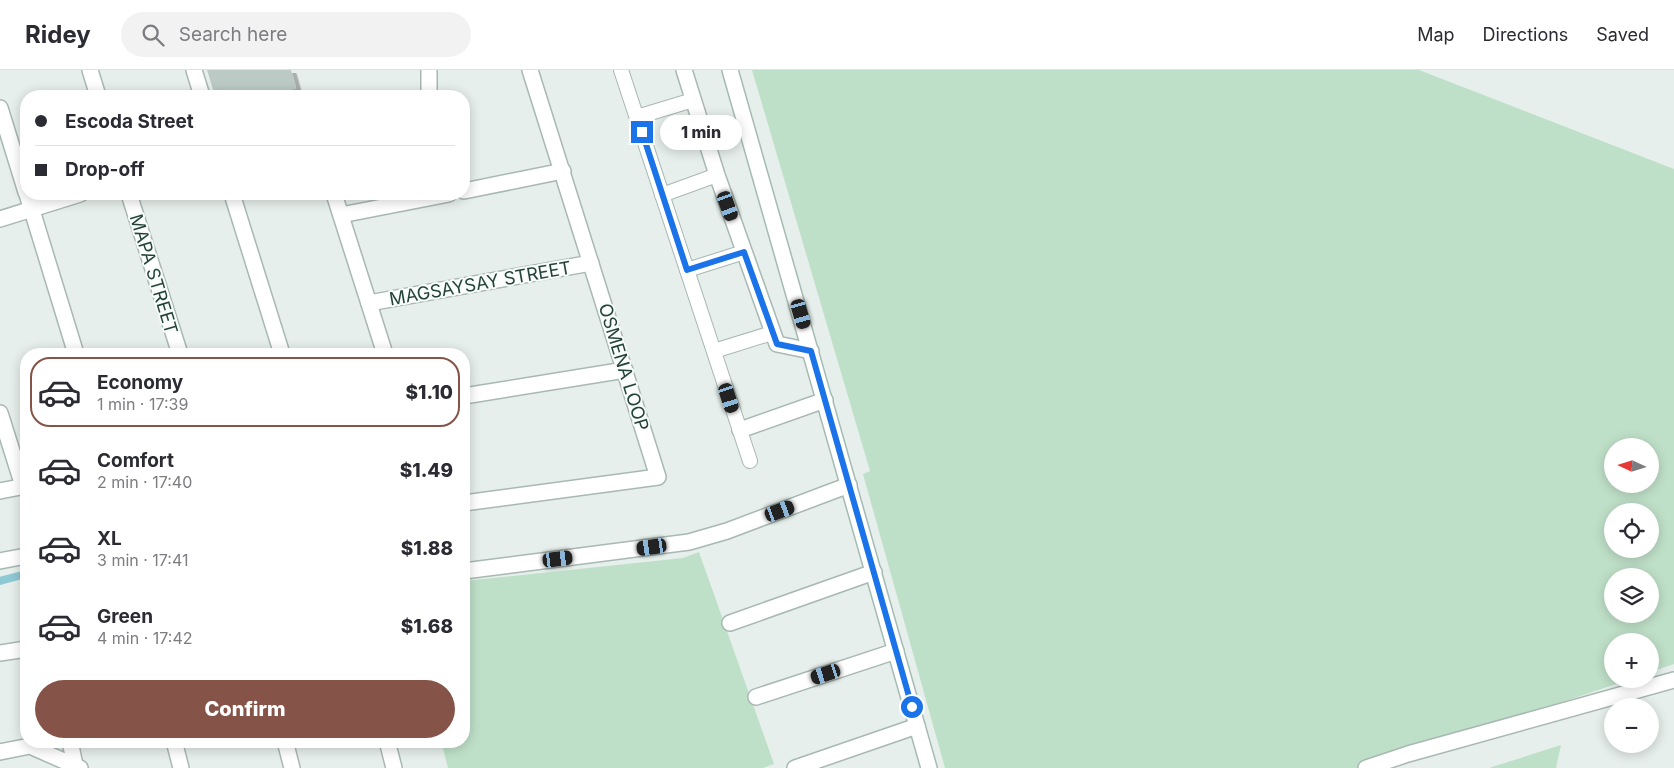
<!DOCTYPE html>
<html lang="en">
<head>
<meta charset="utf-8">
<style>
  :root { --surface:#fff; --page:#f2f2f3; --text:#2b2b33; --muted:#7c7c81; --line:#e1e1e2; --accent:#855347 }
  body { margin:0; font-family:Inter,sans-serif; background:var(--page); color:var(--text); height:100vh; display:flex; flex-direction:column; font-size:19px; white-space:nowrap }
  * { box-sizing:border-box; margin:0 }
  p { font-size:16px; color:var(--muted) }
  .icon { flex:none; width:28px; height:28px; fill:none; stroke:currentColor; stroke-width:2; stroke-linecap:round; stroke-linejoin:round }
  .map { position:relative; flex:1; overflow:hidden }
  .sheet { position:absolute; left:20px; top:278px; width:450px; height:400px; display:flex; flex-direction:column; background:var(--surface); border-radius:20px; box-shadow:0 2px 12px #0003 }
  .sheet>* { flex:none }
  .guide { position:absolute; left:20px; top:20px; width:450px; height:110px; border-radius:20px; box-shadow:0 2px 12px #0003; display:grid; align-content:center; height:110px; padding:0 15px; background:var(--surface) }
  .needle { width:32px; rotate:274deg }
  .tools { position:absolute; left:1604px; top:368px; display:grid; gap:10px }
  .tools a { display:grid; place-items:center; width:55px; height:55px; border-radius:50%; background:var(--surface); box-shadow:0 2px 12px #0003; font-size:25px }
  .end { position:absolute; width:22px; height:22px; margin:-11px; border:6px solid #1a73e8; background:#fff; box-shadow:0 0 0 2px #fff }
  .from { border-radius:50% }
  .bubble { position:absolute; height:35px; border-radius:18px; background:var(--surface); box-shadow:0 2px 12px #0003; font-size:16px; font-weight:800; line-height:35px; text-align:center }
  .car { position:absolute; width:15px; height:30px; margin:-15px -8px; border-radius:6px; box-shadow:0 0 4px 1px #0007; background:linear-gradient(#222 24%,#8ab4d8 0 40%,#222 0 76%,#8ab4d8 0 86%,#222 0) }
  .guide b { display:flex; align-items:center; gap:18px; height:48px; font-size:19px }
  .guide b+b { border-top:1px solid var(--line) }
  .guide i { width:12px; height:12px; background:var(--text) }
  ul { padding:9px 0 0; list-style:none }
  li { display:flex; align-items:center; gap:15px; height:70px; margin:0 10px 8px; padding:0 5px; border:2px solid transparent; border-radius:20px }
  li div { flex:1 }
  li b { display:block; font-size:19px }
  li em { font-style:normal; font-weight:800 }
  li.active { border-color:var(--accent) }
  li>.icon { width:45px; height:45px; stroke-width:1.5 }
  .primary-button { display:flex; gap:10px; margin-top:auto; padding:10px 15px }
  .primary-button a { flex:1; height:58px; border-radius:30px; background:var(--accent); color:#fff; font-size:20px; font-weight:800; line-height:58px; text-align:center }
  header { display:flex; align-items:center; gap:30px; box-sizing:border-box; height:70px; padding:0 25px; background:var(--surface); border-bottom:1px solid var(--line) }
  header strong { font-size:24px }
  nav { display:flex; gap:28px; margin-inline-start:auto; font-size:18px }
  .search { width:350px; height:45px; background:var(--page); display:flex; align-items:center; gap:12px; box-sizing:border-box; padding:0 18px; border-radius:28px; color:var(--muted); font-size:19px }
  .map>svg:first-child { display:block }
  .green { fill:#bfe0c8; fill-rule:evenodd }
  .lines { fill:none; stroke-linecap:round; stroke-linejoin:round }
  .stream { stroke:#8ec9d4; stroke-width:8 }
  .building { fill:#bbcac4; filter:url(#shadow) }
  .lane-casing { stroke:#a8b8b2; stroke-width:16 }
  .street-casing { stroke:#a8b8b2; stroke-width:18 }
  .secondary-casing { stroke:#a4bbb3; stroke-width:18 }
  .lane { stroke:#fff; stroke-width:14 }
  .street { stroke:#fff; stroke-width:15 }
  .secondary { stroke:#fff; stroke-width:15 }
  .route { stroke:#1a73e8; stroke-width:6 }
  .labels { text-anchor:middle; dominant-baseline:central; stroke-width:4; stroke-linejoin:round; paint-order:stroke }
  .street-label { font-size:18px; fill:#24423a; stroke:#f7fbf9 }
</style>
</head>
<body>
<header>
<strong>Ridey</strong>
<div class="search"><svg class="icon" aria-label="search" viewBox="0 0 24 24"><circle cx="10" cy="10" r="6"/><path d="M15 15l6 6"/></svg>Search here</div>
<nav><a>Map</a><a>Directions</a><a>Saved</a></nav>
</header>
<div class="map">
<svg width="1674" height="698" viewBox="0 0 1674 698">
  <defs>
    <filter id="shadow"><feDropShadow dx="5.5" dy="3" stdDeviation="0" flood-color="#0004"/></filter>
  </defs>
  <rect width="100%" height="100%" fill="#e6efeb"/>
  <!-- green -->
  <g class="green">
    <path d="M752,0H1419L1674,99V594L1650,602V571H1612V609H1631L1366,698H945L863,404L870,401ZM1612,376H1650V414H1612ZM1612,441H1650V479H1612ZM1612,506H1650V544H1612Z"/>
    <polygon points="699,482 774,694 763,698 448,698 441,671 464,671 464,511 683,488"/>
    <polygon points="1561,675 1556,698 1489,698"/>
  </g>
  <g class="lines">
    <!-- stream -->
    <polyline class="stream" points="0,511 26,504"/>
  </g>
  <!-- building -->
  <polygon class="building" points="207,0 291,0 296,18 268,26 215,26"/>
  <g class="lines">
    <!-- lane casing -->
    <g class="lane-casing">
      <g id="lane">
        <polyline points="621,0 750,391"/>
        <polyline points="637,47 693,30"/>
        <polyline points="662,125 717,105"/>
        <polyline points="687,200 744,182"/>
        <polyline points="714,281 772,263"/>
      </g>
    </g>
    <!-- street casing -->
    <g class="street-casing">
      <g id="street">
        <polyline points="90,0 98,26"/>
        <polyline points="194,0 202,26"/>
        <polyline points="429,0 429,26"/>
        <polyline points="684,0 717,105 777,274 811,281"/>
        <polyline points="0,38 26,122"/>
        <polyline points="464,121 563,101"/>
        <polyline points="27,124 76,284"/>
        <polyline points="129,124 180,284"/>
        <polyline points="232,124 282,284"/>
        <polyline points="334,124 385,284"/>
        <polyline points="341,145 449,124"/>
        <polyline points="0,149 80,124"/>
        <polyline points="369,233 591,193"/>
        <polyline points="464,326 625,300"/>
        <polyline points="0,343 23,416"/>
        <polyline points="740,360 825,330"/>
        <polyline points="0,421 26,416"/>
        <polyline points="464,433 658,407 530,0"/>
        <polyline points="0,491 26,486"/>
        <polyline points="464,501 689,472 727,461 849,415"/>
        <polyline points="730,553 874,502"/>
        <polyline points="0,583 26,579"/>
        <polyline points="756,627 896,581"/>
        <polyline points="70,671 75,695"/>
        <polyline points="174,671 181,698"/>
        <polyline points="285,671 292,698"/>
        <polyline points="387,671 394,698"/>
        <polyline points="0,682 30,676 80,698"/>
        <polyline points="795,698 917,656"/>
        <polyline points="1366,698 1408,684 1674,610"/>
      </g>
    </g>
    <!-- secondary casing -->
    <g class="secondary-casing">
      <polyline id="secondary" points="730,0 929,698"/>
    </g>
    <!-- lane -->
    <use href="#lane" class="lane"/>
    <!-- street -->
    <use href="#street" class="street"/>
    <!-- secondary -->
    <use href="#secondary" class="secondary"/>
  </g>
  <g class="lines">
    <!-- route -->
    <polyline class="route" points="642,62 687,200 744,182 777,274 811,281 912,637"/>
  </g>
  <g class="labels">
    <!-- street labels -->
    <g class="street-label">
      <text transform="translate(154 204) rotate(73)">MAPA STREET</text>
      <text transform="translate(480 213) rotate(-10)">MAGSAYSAY STREET</text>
      <text transform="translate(624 297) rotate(73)">OSMENA LOOP</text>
    </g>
  </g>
</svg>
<div class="tools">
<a><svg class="needle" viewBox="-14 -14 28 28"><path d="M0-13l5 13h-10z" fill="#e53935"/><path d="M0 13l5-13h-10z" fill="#7c7c81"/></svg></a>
<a><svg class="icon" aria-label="locate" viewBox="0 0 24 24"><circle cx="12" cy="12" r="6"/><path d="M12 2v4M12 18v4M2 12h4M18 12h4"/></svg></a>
<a><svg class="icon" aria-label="layers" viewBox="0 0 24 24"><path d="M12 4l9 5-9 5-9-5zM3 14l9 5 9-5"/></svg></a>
<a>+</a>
<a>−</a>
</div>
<i class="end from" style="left:912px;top:637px"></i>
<i class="end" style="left:642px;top:62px"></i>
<div class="bubble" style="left:660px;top:45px;width:82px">1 min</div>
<i class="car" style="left:728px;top:136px;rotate:160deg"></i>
<i class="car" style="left:801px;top:244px;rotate:164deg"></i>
<i class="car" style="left:729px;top:328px;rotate:162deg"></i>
<i class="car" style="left:780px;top:441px;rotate:70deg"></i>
<i class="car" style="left:652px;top:477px;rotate:262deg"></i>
<i class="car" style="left:558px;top:489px;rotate:83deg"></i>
<i class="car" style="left:826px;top:604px;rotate:252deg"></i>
<div class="guide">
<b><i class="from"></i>Escoda Street</b>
<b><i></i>Drop-off</b>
</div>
<section class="sheet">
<ul>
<li class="active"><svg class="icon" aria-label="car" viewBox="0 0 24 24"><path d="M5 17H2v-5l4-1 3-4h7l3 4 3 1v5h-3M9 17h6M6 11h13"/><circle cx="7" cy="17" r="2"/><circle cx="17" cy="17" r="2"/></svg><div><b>Economy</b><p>1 min · 17:39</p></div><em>$1.10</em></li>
<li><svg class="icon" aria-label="car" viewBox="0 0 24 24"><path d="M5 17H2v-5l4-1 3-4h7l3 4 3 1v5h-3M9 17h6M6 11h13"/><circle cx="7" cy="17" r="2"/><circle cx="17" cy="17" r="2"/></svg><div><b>Comfort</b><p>2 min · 17:40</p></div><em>$1.49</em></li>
<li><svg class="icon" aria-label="car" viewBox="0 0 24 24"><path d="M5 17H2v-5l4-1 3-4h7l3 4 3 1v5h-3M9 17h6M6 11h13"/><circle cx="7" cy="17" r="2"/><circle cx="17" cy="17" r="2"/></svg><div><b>XL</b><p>3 min · 17:41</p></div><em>$1.88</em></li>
<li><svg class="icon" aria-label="car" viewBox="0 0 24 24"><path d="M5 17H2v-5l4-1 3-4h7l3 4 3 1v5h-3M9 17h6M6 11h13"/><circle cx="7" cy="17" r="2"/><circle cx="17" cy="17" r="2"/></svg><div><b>Green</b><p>4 min · 17:42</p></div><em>$1.68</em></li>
</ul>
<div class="primary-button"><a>Confirm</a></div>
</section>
</div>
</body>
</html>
